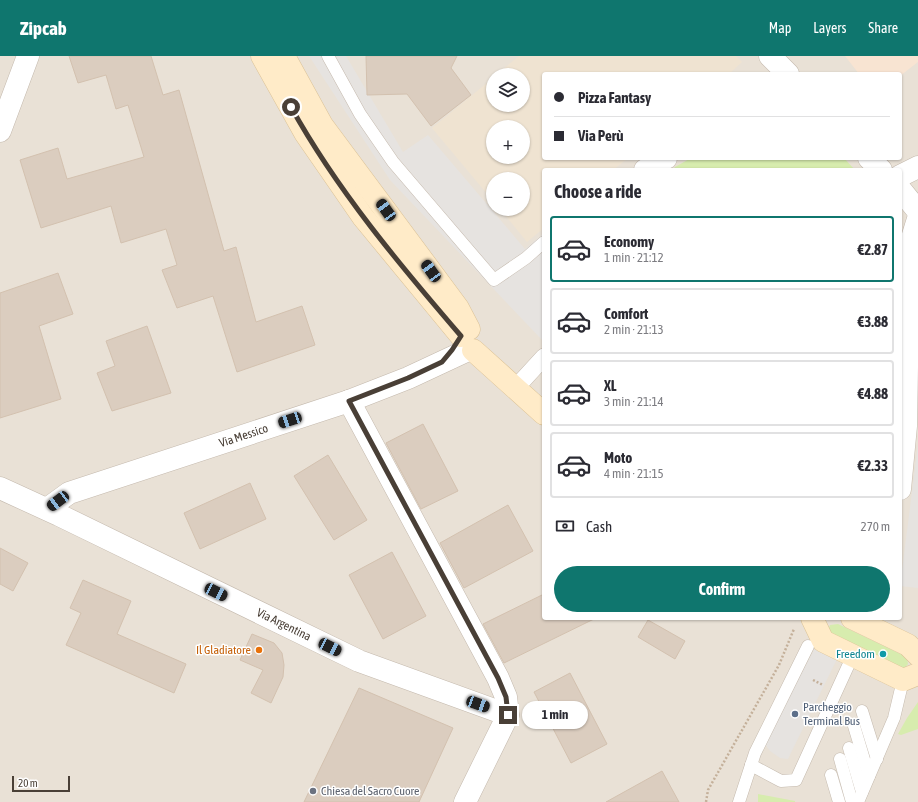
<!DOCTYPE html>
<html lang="en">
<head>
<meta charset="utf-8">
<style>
  :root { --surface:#fff; --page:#f7f7f7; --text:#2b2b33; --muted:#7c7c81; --line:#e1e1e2; --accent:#0f766e }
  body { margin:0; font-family:"Asap Condensed",sans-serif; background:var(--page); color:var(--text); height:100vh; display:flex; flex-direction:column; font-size:15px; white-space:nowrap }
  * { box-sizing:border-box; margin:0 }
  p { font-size:13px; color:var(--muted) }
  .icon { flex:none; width:22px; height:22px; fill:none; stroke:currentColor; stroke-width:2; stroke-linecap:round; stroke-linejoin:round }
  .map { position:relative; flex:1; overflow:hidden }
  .drawer { position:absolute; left:542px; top:112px; width:360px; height:452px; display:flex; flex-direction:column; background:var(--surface); border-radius:4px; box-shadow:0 1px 3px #0004 }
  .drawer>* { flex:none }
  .top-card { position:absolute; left:542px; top:16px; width:360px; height:88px; border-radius:4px; box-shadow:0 1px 3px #0004; display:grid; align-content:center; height:88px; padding:0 12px; background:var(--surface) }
  .buttons { position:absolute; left:486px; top:12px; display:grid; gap:8px }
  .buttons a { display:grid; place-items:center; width:44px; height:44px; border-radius:50%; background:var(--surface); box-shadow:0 1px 3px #0004; font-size:20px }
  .scale { position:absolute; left:12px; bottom:10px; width:58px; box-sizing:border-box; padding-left:4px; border:2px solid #493f36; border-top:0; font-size:11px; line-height:14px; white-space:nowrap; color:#493f36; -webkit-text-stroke:3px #fff; paint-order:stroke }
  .end { position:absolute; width:18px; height:18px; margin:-9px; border:5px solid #493f36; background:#fff; box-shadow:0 0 0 2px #fff }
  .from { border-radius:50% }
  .bubble { position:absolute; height:28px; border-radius:14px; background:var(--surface); box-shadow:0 1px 3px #0004; font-size:13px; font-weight:700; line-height:28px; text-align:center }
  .car { position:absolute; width:12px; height:24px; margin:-12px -6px; border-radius:5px; box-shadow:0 0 3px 1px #0007; background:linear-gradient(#222 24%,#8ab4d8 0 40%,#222 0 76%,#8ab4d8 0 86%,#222 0) }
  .top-card b { display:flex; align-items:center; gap:14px; height:38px; font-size:15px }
  .top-card b+b { border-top:1px solid var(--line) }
  .top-card i { width:10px; height:10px; background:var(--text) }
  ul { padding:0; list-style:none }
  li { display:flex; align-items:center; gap:12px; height:66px; margin:0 8px 6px; padding:0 4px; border:2px solid var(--line); border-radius:4px }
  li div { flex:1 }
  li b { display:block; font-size:15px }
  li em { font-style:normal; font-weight:700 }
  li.active { border-color:var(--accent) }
  li>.icon { width:36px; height:36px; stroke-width:1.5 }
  h2 { padding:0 12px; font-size:18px; line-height:48px }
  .pay { display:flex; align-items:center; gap:10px; height:44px; padding:0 12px; font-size:15px }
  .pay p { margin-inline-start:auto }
  .action { display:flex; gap:8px; margin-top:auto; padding:8px 12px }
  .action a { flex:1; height:46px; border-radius:24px; background:var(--accent); color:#fff; font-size:16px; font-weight:700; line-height:46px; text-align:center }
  header { display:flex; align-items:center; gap:24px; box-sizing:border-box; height:56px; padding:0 20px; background:var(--accent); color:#fff }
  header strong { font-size:19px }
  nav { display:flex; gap:22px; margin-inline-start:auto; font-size:14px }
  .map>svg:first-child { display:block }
  .residential { fill:#e9e1d6; fill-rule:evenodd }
  .commercial { fill:#f8e4d2 }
  .education { fill:#efe3d1; fill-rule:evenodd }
  .green { fill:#d7ecae }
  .parking { fill:#e6e3e0 }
  .building { fill:#dbcdbf; stroke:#d3c1af }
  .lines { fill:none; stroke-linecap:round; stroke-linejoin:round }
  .service-casing { stroke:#c4b9ad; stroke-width:13 }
  .pedestrian-casing { stroke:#c4b9ad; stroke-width:18 }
  .minor-casing { stroke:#c4b9ad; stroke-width:23 }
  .tertiary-casing { stroke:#c4b9ad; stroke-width:23 }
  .secondary-casing { stroke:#dbc296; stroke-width:23 }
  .path { stroke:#c4b09a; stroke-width:2.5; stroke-dasharray:2 2; stroke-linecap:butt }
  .service { stroke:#fff; stroke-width:12 }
  .pedestrian { stroke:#fff; stroke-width:17 }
  .minor { stroke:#fff; stroke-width:22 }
  .tertiary { stroke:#fff; stroke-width:22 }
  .secondary { stroke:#ffebc8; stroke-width:22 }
  .route { stroke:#493f36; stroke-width:5 }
  .food-dot { fill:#e8710a; stroke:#fff; stroke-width:1.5 }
  .culture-dot { fill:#0f9aa8; stroke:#fff; stroke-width:1.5 }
  .service-dot { fill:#5c6f8a; stroke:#fff; stroke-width:1.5 }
  .worship-dot { fill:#6b7280; stroke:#fff; stroke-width:1.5 }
  .labels { text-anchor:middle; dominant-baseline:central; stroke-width:3; stroke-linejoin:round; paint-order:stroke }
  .street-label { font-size:12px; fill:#493f36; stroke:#fff }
  .food-label { font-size:12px; fill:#c56008; stroke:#fff; text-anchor:end }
  .culture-label { font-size:12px; fill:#0d838f; stroke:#fff; text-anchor:end }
  .service-label { font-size:12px; fill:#4e5e75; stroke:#fff; text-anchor:start }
  .worship-label { font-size:12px; fill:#5b616d; stroke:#fff; text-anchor:start }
</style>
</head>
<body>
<header>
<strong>Zipcab</strong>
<nav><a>Map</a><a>Layers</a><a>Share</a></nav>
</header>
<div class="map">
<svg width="918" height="746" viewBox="0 0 918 746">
  <rect width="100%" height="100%" fill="#f5f0e8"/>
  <!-- residential -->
  <path class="residential" d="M0,0H918V746H0ZM544,18H900V102H544ZM493,19H523V49H493ZM493,71H523V101H493ZM544,114H900V562H544ZM493,123H523V153H493Z"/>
  <!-- commercial -->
  <polygon class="commercial" points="845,0 918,0 918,6 900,20 900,18 859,18"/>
  <!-- education -->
  <path class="education" d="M519,0H736L742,6L729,18H544V102H628L613,114H544V172L527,186L500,153H523V123H493V145L432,72L493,22V49H523V19H496ZM493,71H523V101H493Z"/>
  <!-- green -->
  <g class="green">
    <polygon points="691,102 844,102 855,114 673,114 675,111"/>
    <polygon points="838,568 907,601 908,608 904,613 827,577 830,569"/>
    <polygon points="918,646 918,673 901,679 898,678 907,662"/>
    <polygon points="758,738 795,745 795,746 758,746"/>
  </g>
  <!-- parking -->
  <g class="parking">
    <polygon points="309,0 346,0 403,96 428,79 525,193 544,177 544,286 390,124"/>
    <polygon points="918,388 918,532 900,530"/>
    <polygon points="816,590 838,601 788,703 780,702 770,695 764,687"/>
  </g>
  <!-- building -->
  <g class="building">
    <polygon points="69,0 151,0 163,39 179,34 224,195 236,191 256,266 302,250 315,289 237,316 213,240 177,252 162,214 177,209 166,173 121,187 111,150 41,172 20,104 58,92 67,123 144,101 128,49 116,53 106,19 78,27"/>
    <polygon points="366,0 457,0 451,12 471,39 431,70 407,38 367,39"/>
    <polygon points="58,217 73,258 39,270 61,343 0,362 0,237"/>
    <polygon points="147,270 171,337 112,355 97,317 115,310 106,285"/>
    <polygon points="423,368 458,435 421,453 386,387"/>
    <polygon points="328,399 367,464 334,484 294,420"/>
    <polygon points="250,427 266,463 200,493 184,457"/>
    <polygon points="508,449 533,495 464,532 440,487"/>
    <polygon points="0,492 28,507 13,535 0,528"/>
    <polygon points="392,496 426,560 383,583 349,519"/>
    <polygon points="83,524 131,545 117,578 186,608 174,637 66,589 81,557 70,552"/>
    <polygon points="544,538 544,562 596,562 504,607 483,568"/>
    <polygon points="648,564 685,585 675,603 638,581"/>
    <polygon points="252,578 274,587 282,597 284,609 283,621 271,647 251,637 263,614 240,604"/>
    <polygon points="570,617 607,688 571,707 534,636"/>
    <polygon points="359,632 453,672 419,746 304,746"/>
    <polygon points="662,715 679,746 606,746"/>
  </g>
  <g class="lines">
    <!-- service casing -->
    <g class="service-casing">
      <g id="service">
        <polyline points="328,0 360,58 393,106 494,224 526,202 544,186"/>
        <polyline points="862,655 877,703"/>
        <polyline points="854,670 869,720"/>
        <polyline points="849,692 862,736"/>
        <polyline points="840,703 852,746"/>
        <polyline points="751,709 781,725 796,724 848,610"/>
        <polyline points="831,719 839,746"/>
        <polyline points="739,746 755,697 808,590"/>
        <polyline points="858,746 894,662 903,624"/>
      </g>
    </g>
    <!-- pedestrian casing -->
    <g class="pedestrian-casing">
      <polyline id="pedestrian" points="514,331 522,325 544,301"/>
    </g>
    <!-- minor casing -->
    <g class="minor-casing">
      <g id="minor">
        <polyline points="770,0 788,18"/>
        <polyline points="869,102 881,114"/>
        <polyline points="645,114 666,102"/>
        <polyline points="900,120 918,111"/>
        <polyline points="900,133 918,155"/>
        <polyline points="349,345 498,622 506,641 508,659"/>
        <path id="s1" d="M0,432L59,459L359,605L508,659L465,746"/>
        <polyline points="900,433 906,370 909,192 918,163"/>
        <path id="s2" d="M47,453L69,437L349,345L408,322L468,294"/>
      </g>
    </g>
    <!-- tertiary casing -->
    <g class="tertiary-casing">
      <polyline id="tertiary" points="0,75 28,0"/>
    </g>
    <!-- secondary casing -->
    <g class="secondary-casing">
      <g id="secondary">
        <polyline points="262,0 305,77 363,161 461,280"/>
        <polyline points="284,0 322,69 458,252 469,273"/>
        <polyline points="473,294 544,358"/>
        <polyline points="812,562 823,585 903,624 918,618"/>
        <polyline points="852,562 908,589 918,599"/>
      </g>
    </g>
    <!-- path -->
    <g class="path">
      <polyline points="813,624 823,629"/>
      <polyline points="706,746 708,734 779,609 794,573"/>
    </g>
    <!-- service -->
    <use href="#service" class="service"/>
    <!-- pedestrian -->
    <use href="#pedestrian" class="pedestrian"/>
    <!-- minor -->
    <use href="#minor" class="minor"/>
    <!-- tertiary -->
    <use href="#tertiary" class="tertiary"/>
    <!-- secondary -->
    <use href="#secondary" class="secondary"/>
  </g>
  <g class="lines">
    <!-- route -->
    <path class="route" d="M291,51C337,134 399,208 461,280L452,294L442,306L408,322L349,345L498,622L506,641L508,659"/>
  </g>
  <!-- markers -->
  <circle class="food-dot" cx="259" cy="594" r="4"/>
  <circle class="culture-dot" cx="883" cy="598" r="4"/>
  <circle class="service-dot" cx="795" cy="658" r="4"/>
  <circle class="worship-dot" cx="313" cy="735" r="4"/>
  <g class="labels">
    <!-- street labels -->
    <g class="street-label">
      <text stroke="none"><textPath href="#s2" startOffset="211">Via Messico</textPath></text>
      <text stroke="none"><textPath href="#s1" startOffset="315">Via Argentina</textPath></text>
    </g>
    <!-- food labels -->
    <g class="food-label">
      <text x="251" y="594">Il Gladiatore</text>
    </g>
    <!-- culture labels -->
    <g class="culture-label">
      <text x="875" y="598">Freedom</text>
    </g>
    <!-- service labels -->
    <g class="service-label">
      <text x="803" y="651">Parcheggio<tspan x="803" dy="14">Terminal Bus</tspan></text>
    </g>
    <!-- worship labels -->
    <g class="worship-label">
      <text x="321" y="735">Chiesa del Sacro Cuore</text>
    </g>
  </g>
</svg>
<div class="buttons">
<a><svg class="icon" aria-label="layers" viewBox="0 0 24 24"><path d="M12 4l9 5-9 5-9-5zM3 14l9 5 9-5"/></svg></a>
<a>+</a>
<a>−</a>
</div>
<div class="scale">20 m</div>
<i class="end from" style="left:291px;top:51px"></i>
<i class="end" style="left:508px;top:659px"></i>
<div class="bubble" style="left:522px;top:645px;width:66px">1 min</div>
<i class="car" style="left:386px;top:154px;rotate:324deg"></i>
<i class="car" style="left:431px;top:215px;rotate:324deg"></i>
<i class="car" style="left:290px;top:364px;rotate:252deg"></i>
<i class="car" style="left:58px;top:445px;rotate:233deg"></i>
<i class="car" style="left:216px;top:536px;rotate:116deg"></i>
<i class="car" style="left:330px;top:591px;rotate:116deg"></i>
<i class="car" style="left:478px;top:648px;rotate:110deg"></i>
<div class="top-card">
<b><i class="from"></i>Pizza Fantasy</b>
<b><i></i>Via Perù</b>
</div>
<section class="drawer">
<h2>Choose a ride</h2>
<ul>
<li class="active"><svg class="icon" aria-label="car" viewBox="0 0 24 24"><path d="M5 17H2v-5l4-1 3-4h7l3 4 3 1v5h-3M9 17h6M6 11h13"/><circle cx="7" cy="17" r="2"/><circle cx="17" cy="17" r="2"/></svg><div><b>Economy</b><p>1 min · 21:12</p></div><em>€2.87</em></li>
<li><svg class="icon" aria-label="car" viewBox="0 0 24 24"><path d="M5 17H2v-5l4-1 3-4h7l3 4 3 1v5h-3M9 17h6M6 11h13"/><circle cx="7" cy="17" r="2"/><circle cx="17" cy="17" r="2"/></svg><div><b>Comfort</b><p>2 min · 21:13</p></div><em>€3.88</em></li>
<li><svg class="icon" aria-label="car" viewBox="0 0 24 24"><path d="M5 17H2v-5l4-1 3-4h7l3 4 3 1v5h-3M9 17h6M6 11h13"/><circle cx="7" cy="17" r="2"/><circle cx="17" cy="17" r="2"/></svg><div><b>XL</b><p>3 min · 21:14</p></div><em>€4.88</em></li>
<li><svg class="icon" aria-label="car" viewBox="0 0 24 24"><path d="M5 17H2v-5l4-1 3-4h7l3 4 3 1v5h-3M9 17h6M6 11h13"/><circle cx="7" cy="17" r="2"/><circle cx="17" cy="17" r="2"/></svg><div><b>Moto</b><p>4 min · 21:15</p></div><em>€2.33</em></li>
</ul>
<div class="pay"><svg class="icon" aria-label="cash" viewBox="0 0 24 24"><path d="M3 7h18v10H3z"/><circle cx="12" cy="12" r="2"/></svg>Cash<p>270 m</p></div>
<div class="action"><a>Confirm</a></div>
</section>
</div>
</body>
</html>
